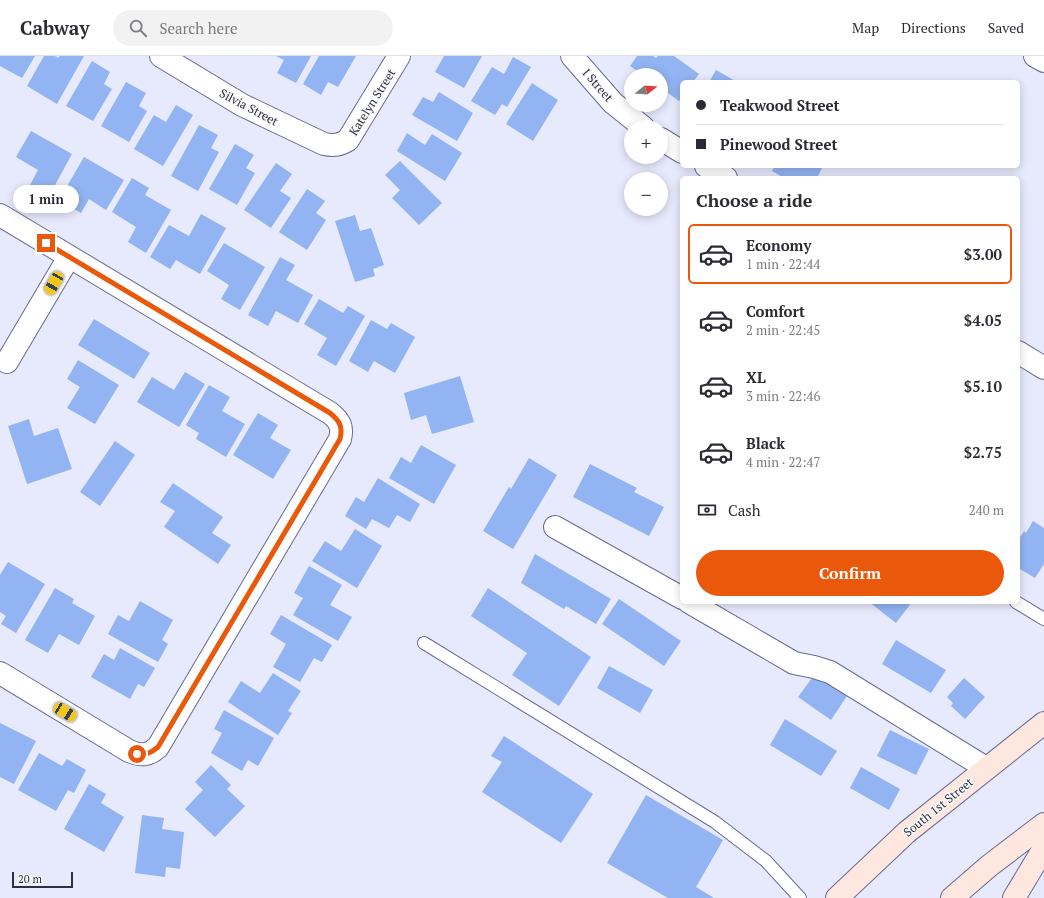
<!DOCTYPE html>
<html lang="en">
<head>
<meta charset="utf-8">
<style>
  :root { --surface:#fff; --page:#f2f2f3; --text:#2b2b33; --muted:#7c7c81; --line:#e1e1e2; --accent:#ea580c }
  body { margin:0; font-family:"PT Serif",serif; background:var(--page); color:var(--text); height:100vh; display:flex; flex-direction:column; font-size:15px; white-space:nowrap }
  * { box-sizing:border-box; margin:0 }
  p { font-size:13px; color:var(--muted) }
  .icon { flex:none; width:22px; height:22px; fill:none; stroke:currentColor; stroke-width:2; stroke-linecap:round; stroke-linejoin:round }
  .map { position:relative; flex:1; overflow:hidden }
  .sheet { position:absolute; left:680px; top:120px; width:340px; height:428px; display:flex; flex-direction:column; background:var(--surface); border-radius:6px; box-shadow:0 2px 10px #0003 }
  .sheet>* { flex:none }
  .hud { position:absolute; left:680px; top:24px; width:340px; height:88px; border-radius:6px; box-shadow:0 2px 10px #0003; display:grid; align-content:center; height:88px; padding:0 16px; background:var(--surface) }
  .needle { width:26px; rotate:73deg }
  .tools { position:absolute; left:624px; top:12px; display:grid; gap:8px }
  .tools a { display:grid; place-items:center; width:44px; height:44px; border-radius:50%; background:var(--surface); box-shadow:0 2px 10px #0003; font-size:20px }
  .scale { position:absolute; left:12px; bottom:10px; width:61px; box-sizing:border-box; padding-left:4px; border:2px solid #2e2f41; border-top:0; font-size:11px; line-height:14px; white-space:nowrap; color:#2e2f41; -webkit-text-stroke:3px #f8f8f8; paint-order:stroke }
  .end { position:absolute; width:18px; height:18px; margin:-9px; border:5px solid #ea580c; background:#fff; box-shadow:0 0 0 2px #fff }
  .from { border-radius:50% }
  .bubble { position:absolute; height:28px; border-radius:14px; background:var(--surface); box-shadow:0 2px 10px #0003; font-size:13px; font-weight:700; line-height:28px; text-align:center }
  .car { position:absolute; width:12px; height:24px; margin:-12px -6px; border-radius:5px; box-shadow:0 0 3px 1px #0007; background:linear-gradient(#f5c518 24%,#345 0 40%,#f5c518 0 76%,#345 0 86%,#f5c518 0) }
  .hud b { display:flex; align-items:center; gap:14px; height:38px; font-size:15px }
  .hud b+b { border-top:1px solid var(--line) }
  .hud i { width:10px; height:10px; background:var(--text) }
  ul { padding:0; list-style:none }
  li { display:flex; align-items:center; gap:12px; height:60px; margin:0 8px 6px; padding:0 8px; border:2px solid transparent; border-radius:6px }
  li div { flex:1 }
  li b { display:block; font-size:15px }
  li em { font-style:normal; font-weight:700 }
  li.active { border-color:var(--accent) }
  li>.icon { width:36px; height:36px; stroke-width:1.5 }
  h2 { padding:0 16px; font-size:18px; line-height:48px }
  .pay { display:flex; align-items:center; gap:10px; height:44px; padding:0 16px; font-size:15px }
  .pay p { margin-inline-start:auto }
  .primary-button { display:flex; gap:8px; margin-top:auto; padding:8px 16px }
  .primary-button a { flex:1; height:46px; border-radius:24px; background:var(--accent); color:#fff; font-size:16px; font-weight:700; line-height:46px; text-align:center }
  header { display:flex; align-items:center; gap:24px; box-sizing:border-box; height:56px; padding:0 20px; background:var(--surface); border-bottom:1px solid var(--line) }
  header strong { font-size:19px }
  nav { display:flex; gap:22px; margin-inline-start:auto; font-size:14px }
  .search { width:280px; height:36px; background:var(--page); display:flex; align-items:center; gap:10px; box-sizing:border-box; padding:0 14px; border-radius:22px; color:var(--muted); font-size:15px }
  .map>svg:first-child { display:block }
  .building { fill:#92b4f2 }
  .lines { fill:none; stroke-linecap:round; stroke-linejoin:round }
  .lane-casing { stroke:#686a94; stroke-width:14 }
  .street-casing { stroke:#686a94; stroke-width:24 }
  .secondary-casing { stroke:#686a94; stroke-width:24 }
  .lane { stroke:#fff; stroke-width:12 }
  .street { stroke:#fff; stroke-width:22 }
  .secondary { stroke:#fee7de; stroke-width:22 }
  .route { stroke:#ea580c; stroke-width:5 }
  .labels { text-anchor:middle; dominant-baseline:central; stroke-width:3; stroke-linejoin:round; paint-order:stroke }
  .street-label { font-size:12px; fill:#2e2f41; stroke:#f8f8f8 }
</style>
</head>
<body>
<header>
<strong>Cabway</strong>
<div class="search"><svg class="icon" aria-label="search" viewBox="0 0 24 24"><circle cx="10" cy="10" r="6"/><path d="M15 15l6 6"/></svg>Search here</div>
<nav><a>Map</a><a>Directions</a><a>Saved</a></nav>
</header>
<div class="map">
<svg width="1044" height="842" viewBox="0 0 1044 842">
  <rect width="100%" height="100%" fill="#e7e9fc"/>
  <!-- building -->
  <g class="building">
    <polygon points="0,0 35,0 22,22 0,10"/>
    <polygon points="44,0 55,0 58,2 60,0 84,0 57,48 27,30"/>
    <polygon points="276,0 311,0 296,27 277,17 284,4"/>
    <polygon points="319,0 356,0 338,31 328,26 321,39 303,28"/>
    <polygon points="444,0 482,0 464,32 435,16"/>
    <polygon points="637,0 653,0 656,2 658,0 674,0 699,18 693,26 682,26 682,41 679,45 661,32 661,19 643,19 630,10"/>
    <polygon points="513,1 531,11 507,51 502,48 495,59 471,45 492,11 504,18"/>
    <polygon points="92,5 110,16 104,28 112,33 93,65 66,50"/>
    <polygon points="716,14 737,26 709,26"/>
    <polygon points="126,26 146,37 139,50 147,55 129,86 101,70"/>
    <polygon points="532,27 558,44 533,85 506,68"/>
    <polygon points="439,36 473,57 457,85 412,59 423,41 433,46"/>
    <polygon points="176,49 193,59 163,110 134,93 154,59 166,66"/>
    <polygon points="199,69 218,79 211,92 219,96 198,135 171,120"/>
    <polygon points="31,75 72,98 49,140 30,129 38,114 16,101"/>
    <polygon points="407,77 425,89 432,78 462,97 445,125 397,95"/>
    <polygon points="235,88 254,99 246,112 255,117 237,149 209,133"/>
    <polygon points="84,101 124,124 106,154 89,143 81,157 59,144"/>
    <polygon points="400,105 442,147 419,169 392,142 400,134 385,119"/>
    <polygon points="276,107 292,118 280,135 291,142 271,172 244,154"/>
    <polygon points="775,110 823,110 817,122 784,122 772,115"/>
    <polygon points="132,122 149,132 145,139 171,154 146,197 128,186 136,171 112,156"/>
    <polygon points="307,133 325,145 316,157 326,164 307,194 279,176"/>
    <polygon points="201,158 226,172 200,218 176,204 170,213 150,201 169,169 189,180"/>
    <polygon points="355,159 360,175 371,172 384,209 373,213 375,220 355,226 335,165"/>
    <polygon points="224,187 265,211 240,254 221,243 229,229 207,215"/>
    <polygon points="280,201 295,209 286,224 313,239 298,267 276,255 268,270 248,259"/>
    <polygon points="319,243 343,257 348,250 365,260 336,310 317,299 327,282 304,268"/>
    <polygon points="94,263 150,297 134,323 78,289"/>
    <polygon points="371,264 387,273 391,267 415,281 395,317 374,305 368,316 349,305"/>
    <polygon points="78,304 119,329 95,368 67,352 80,331 67,323"/>
    <polygon points="185,316 205,328 179,371 137,346 152,321 174,334"/>
    <polygon points="460,320 474,366 432,378 426,359 411,364 404,337"/>
    <polygon points="209,329 230,341 222,355 245,368 226,401 196,383 199,377 186,369"/>
    <polygon points="258,357 278,369 270,382 291,394 273,423 233,399"/>
    <polygon points="29,363 34,380 58,372 72,413 27,428 8,370"/>
    <polygon points="115,385 135,399 100,450 80,436"/>
    <polygon points="421,389 456,409 434,448 389,422 401,401 411,407"/>
    <polygon points="529,402 557,419 513,493 483,475 509,431 511,433"/>
    <polygon points="590,408 637,432 634,436 664,451 649,480 573,441"/>
    <polygon points="378,422 420,448 410,466 397,459 389,472 372,463 366,473 345,460 356,441 364,446"/>
    <polygon points="173,427 223,461 212,477 231,489 218,508 164,471 175,455 160,446"/>
    <polygon points="1033,465 1044,472 1044,508 1035,522 1018,512 1018,485 1024,475 1026,477"/>
    <polygon points="355,473 382,490 357,532 312,505 325,485 341,495"/>
    <polygon points="535,498 611,543 596,568 566,550 564,553 521,527"/>
    <polygon points="8,506 45,528 16,577 1,568 6,560 0,556 0,519"/>
    <polygon points="309,510 342,529 330,549 352,561 338,585 293,559 303,542 294,537"/>
    <polygon points="55,532 74,543 72,547 95,560 79,589 59,578 48,597 25,584"/>
    <polygon points="488,532 591,601 559,650 512,619 527,597 471,560"/>
    <polygon points="619,543 681,585 664,610 602,568"/>
    <polygon points="140,545 173,564 162,584 168,588 158,606 108,578 118,559 129,565"/>
    <polygon points="869,546 912,546 896,567"/>
    <polygon points="281,559 332,589 322,606 314,602 300,626 273,611 286,588 270,578"/>
    <polygon points="896,584 946,614 931,637 882,608"/>
    <polygon points="120,592 155,612 144,631 138,628 130,643 91,621 104,598 114,604"/>
    <polygon points="609,610 653,634 640,657 597,632"/>
    <polygon points="273,617 301,635 288,655 292,657 278,679 228,646 241,625 260,637"/>
    <polygon points="815,618 847,640 831,664 798,641"/>
    <polygon points="964,622 985,641 965,663 951,650 953,647 947,641"/>
    <polygon points="224,654 274,682 258,710 248,704 242,715 211,697 222,677 214,673"/>
    <polygon points="785,663 837,695 821,720 770,689"/>
    <polygon points="0,667 36,685 14,728 0,721"/>
    <polygon points="890,674 929,693 916,719 877,700"/>
    <polygon points="504,680 593,738 561,787 482,736 502,706 491,700"/>
    <polygon points="39,697 62,710 67,703 86,714 74,737 68,734 56,755 18,734"/>
    <polygon points="211,709 231,729 227,733 245,750 215,781 185,753 203,734 195,726"/>
    <polygon points="861,711 900,733 889,754 850,732"/>
    <polygon points="89,728 106,738 101,747 124,761 104,796 64,773"/>
    <polygon points="646,739 723,784 696,831 714,842 668,842 607,807"/>
    <polygon points="142,759 164,762 162,773 184,776 180,813 166,811 165,821 135,817"/>
  </g>
  <g class="lines">
    <!-- lane casing -->
    <g class="lane-casing">
      <g id="lane">
        <polyline points="1016,546 1044,563"/>
        <polyline points="424,587 715,766 766,805 800,842"/>
      </g>
    </g>
    <!-- street casing -->
    <g class="street-casing">
      <g id="street">
        <path d="M161,0L242,49L324,88C334,90 340,89 348,84L399,0"/>
        <polyline points="572,0 613,47 643,71"/>
        <polyline points="1035,0 1044,5"/>
        <polyline points="661,83 682,96"/>
        <polyline points="706,110 726,122"/>
        <path d="M0,159L330,357C340,365 343,371 340,383L158,691C148,700 141,700 129,695L0,617"/>
        <polyline points="1018,296 1044,312"/>
        <polyline points="7,306 69,201"/>
        <polyline points="555,471 682,542"/>
        <polyline points="689,546 794,607 814,611 830,616 986,712"/>
      </g>
    </g>
    <!-- secondary casing -->
    <g class="secondary-casing">
      <g id="secondary">
        <polyline points="837,842 907,776 1044,667"/>
        <polyline points="952,842 989,810 1044,768"/>
        <polyline points="1014,842 1044,792"/>
      </g>
    </g>
    <!-- lane -->
    <use href="#lane" class="lane"/>
    <!-- street -->
    <use href="#street" class="street"/>
    <!-- secondary -->
    <use href="#secondary" class="secondary"/>
  </g>
  <g class="lines">
    <!-- route -->
    <path class="route" d="M46,187L330,357C340,365 343,371 340,383L158,691C151,697 146,699 137,698"/>
  </g>
  <g class="labels">
    <!-- street labels -->
    <g class="street-label">
      <text transform="translate(598 29) rotate(49)">I Street</text>
      <text transform="translate(372 46) rotate(-58)">Katelyn Street</text>
      <text transform="translate(249 51) rotate(28)">Silvia Street</text>
      <text transform="translate(938 751) rotate(-39)">South 1st Street</text>
    </g>
  </g>
</svg>
<div class="tools">
<a><svg class="needle" viewBox="-14 -14 28 28"><path d="M0-13l5 13h-10z" fill="#e53935"/><path d="M0 13l5-13h-10z" fill="#7c7c81"/></svg></a>
<a>+</a>
<a>−</a>
</div>
<div class="scale">20 m</div>
<i class="end from" style="left:137px;top:698px"></i>
<i class="end" style="left:46px;top:187px"></i>
<div class="bubble" style="left:13px;top:129px;width:66px">1 min</div>
<i class="car" style="left:54px;top:227px;rotate:210deg"></i>
<i class="car" style="left:65px;top:656px;rotate:121deg"></i>
<div class="hud">
<b><i class="from"></i>Teakwood Street</b>
<b><i></i>Pinewood Street</b>
</div>
<section class="sheet">
<h2>Choose a ride</h2>
<ul>
<li class="active"><svg class="icon" aria-label="car" viewBox="0 0 24 24"><path d="M5 17H2v-5l4-1 3-4h7l3 4 3 1v5h-3M9 17h6M6 11h13"/><circle cx="7" cy="17" r="2"/><circle cx="17" cy="17" r="2"/></svg><div><b>Economy</b><p>1 min · 22:44</p></div><em>$3.00</em></li>
<li><svg class="icon" aria-label="car" viewBox="0 0 24 24"><path d="M5 17H2v-5l4-1 3-4h7l3 4 3 1v5h-3M9 17h6M6 11h13"/><circle cx="7" cy="17" r="2"/><circle cx="17" cy="17" r="2"/></svg><div><b>Comfort</b><p>2 min · 22:45</p></div><em>$4.05</em></li>
<li><svg class="icon" aria-label="car" viewBox="0 0 24 24"><path d="M5 17H2v-5l4-1 3-4h7l3 4 3 1v5h-3M9 17h6M6 11h13"/><circle cx="7" cy="17" r="2"/><circle cx="17" cy="17" r="2"/></svg><div><b>XL</b><p>3 min · 22:46</p></div><em>$5.10</em></li>
<li><svg class="icon" aria-label="car" viewBox="0 0 24 24"><path d="M5 17H2v-5l4-1 3-4h7l3 4 3 1v5h-3M9 17h6M6 11h13"/><circle cx="7" cy="17" r="2"/><circle cx="17" cy="17" r="2"/></svg><div><b>Black</b><p>4 min · 22:47</p></div><em>$2.75</em></li>
</ul>
<div class="pay"><svg class="icon" aria-label="cash" viewBox="0 0 24 24"><path d="M3 7h18v10H3z"/><circle cx="12" cy="12" r="2"/></svg>Cash<p>240 m</p></div>
<div class="primary-button"><a>Confirm</a></div>
</section>
</div>
</body>
</html>
